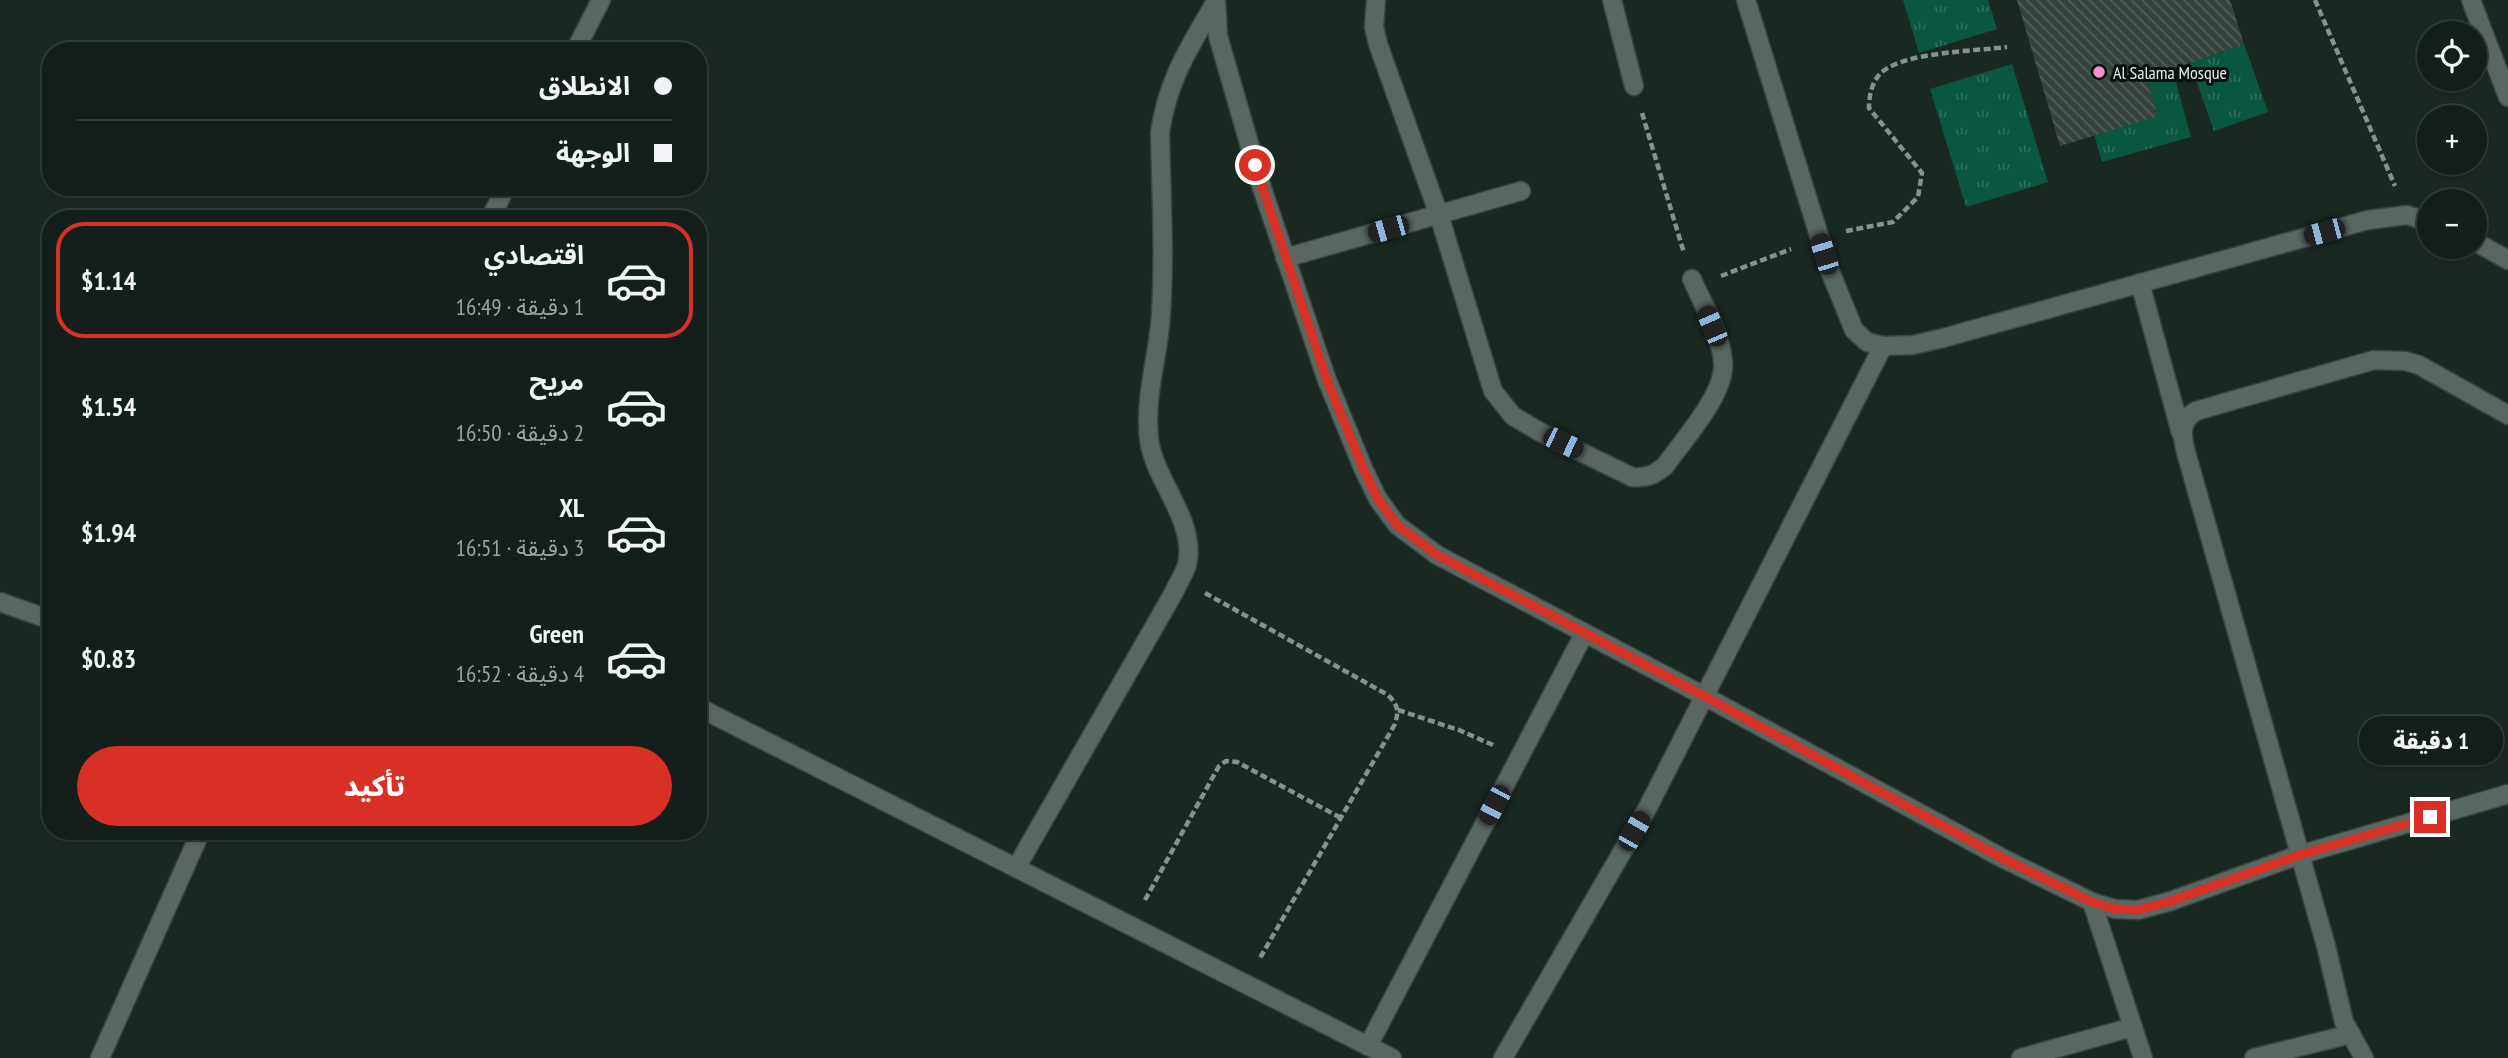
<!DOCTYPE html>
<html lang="ar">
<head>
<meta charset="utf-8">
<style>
  :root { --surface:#141e1a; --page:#212b27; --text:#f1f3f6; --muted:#9da2a2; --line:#333c39; --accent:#d93025 }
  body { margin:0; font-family:"PT Sans Narrow","Noto Sans Arabic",sans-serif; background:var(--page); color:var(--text); direction:rtl; height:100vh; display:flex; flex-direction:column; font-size:26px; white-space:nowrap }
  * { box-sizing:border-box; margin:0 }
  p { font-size:23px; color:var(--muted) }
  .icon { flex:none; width:38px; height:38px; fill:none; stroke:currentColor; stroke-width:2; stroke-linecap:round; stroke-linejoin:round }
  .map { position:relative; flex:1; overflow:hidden; direction:ltr }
  .panel { position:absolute; left:42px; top:210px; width:665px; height:630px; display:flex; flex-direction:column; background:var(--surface); border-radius:28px; box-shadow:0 2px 5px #0004,0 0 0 2px var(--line); direction:rtl }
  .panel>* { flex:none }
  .hud { position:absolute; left:42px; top:42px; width:665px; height:154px; border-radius:28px; box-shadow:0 2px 5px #0004,0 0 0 2px var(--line); direction:rtl; display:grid; align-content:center; height:154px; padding:0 35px; background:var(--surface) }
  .controls { position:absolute; left:2417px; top:21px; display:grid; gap:14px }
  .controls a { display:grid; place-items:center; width:70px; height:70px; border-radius:50%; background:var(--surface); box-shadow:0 2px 5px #0004,0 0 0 2px var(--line); font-size:35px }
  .end { position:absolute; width:32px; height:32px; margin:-16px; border:9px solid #d93025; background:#fff; box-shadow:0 0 0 4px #fff }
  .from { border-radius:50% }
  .bubble { position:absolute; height:49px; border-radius:24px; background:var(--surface); box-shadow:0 2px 5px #0004,0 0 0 2px var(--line); font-size:23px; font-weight:800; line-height:49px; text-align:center; direction:rtl }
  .car { position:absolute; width:21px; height:42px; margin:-21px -10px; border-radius:9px; box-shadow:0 0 5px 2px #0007; background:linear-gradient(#222 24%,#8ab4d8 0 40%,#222 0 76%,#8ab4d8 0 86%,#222 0) }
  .hud b { display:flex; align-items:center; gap:24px; height:66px; font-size:26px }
  .hud b+b { border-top:2px solid var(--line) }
  .hud i { width:18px; height:18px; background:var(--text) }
  ul { padding:12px 0 0; list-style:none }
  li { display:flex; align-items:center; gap:21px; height:116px; margin:0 14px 10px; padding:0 21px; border:4px solid transparent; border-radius:28px }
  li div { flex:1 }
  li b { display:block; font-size:26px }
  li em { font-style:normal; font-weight:800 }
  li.current { border-color:var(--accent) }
  li>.icon { width:63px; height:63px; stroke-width:1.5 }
  .cta { display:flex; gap:14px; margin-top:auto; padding:14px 35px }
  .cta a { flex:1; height:80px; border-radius:42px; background:var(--accent); color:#fff; font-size:28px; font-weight:800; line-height:80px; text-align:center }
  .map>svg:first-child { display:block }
  .grass { fill:url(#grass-tufts) }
  .building { fill:url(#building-back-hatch) }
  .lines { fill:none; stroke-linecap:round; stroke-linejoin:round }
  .minor-casing { stroke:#3b4540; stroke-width:21 }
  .path { stroke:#86928d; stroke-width:4.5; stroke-dasharray:7 3.5; stroke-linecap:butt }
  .minor { stroke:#586761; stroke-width:18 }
  .route { stroke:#d93025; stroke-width:9 }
  .poi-dot { fill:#f98fc9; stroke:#090f0c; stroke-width:2.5 }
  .labels { text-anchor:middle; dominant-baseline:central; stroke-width:6; stroke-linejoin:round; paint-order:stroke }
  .poi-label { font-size:18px; fill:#e4ede9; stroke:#090f0c; text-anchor:start }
</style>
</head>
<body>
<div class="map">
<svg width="2508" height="1058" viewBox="0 0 2508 1058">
  <defs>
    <pattern id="grass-tufts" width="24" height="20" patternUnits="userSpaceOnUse" patternTransform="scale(1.75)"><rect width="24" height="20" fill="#095740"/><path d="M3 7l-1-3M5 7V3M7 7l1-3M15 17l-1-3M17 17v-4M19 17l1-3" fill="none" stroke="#2d6f5c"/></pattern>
    <pattern id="building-back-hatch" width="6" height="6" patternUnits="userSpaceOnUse" patternTransform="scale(1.75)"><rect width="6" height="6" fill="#35433d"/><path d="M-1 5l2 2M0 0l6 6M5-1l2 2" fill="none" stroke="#525e59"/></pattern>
  </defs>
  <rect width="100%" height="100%" fill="#1a2822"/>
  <!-- grass -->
  <g class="grass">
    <polygon points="1903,0 1988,0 1997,29 1919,53"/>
    <polygon points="2244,44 2268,112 2214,131 2190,63"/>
    <polygon points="2012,64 2048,182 1966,207 1930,89"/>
    <polygon points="2172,68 2191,137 2102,162 2094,134 2158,116 2146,76"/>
  </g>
  <!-- building -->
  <polygon class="building" points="2017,0 2230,0 2244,44 2190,63 2146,76 2158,116 2060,146"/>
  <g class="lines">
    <!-- minor casing -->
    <g class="minor-casing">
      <g id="minor">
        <polyline points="1216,0 1218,36 1262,188 1327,380 1363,468 1378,499 1397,525 1437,555 1704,696 2004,859 2092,902 2115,909 2138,910 2171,901 2299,855 2508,794"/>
        <path d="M1376,0L1374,27L1378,44L1439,215L1493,391L1513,416L1540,432L1632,477C1647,478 1654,475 1665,466C1683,440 1726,394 1723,362C1721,334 1703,305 1692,279"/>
        <polyline points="1612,0 1634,86"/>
        <polyline points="1746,0 1830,271 1854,330 1867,342 1883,346 1913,345 1943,338 2368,220 2407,215 2429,222"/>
        <polyline points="2471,0 2508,97"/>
        <polyline points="575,51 601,0"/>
        <polyline points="490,219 506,187"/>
        <polyline points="2474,241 2508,260"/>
        <polyline points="1285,258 1521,191"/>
        <polyline points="2140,283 2181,433"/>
        <polyline points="0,602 51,620"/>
        <polyline points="698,707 1392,1058"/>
        <path d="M1016,868L1173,594C1177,585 1184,574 1187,565C1197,520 1154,481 1149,439C1144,395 1159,355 1161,313C1165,253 1161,192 1160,132C1168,79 1189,48 1215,3"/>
        <polyline points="2092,902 2143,1058"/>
        <polyline points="1368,1046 1584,634"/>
        <polyline points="100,1058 201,831"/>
        <polyline points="1503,1058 1647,809 1883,346"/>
        <polyline points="2021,1058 2133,1027"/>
        <polyline points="2254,1058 2351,1034"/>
        <path d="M2364,1058L2344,1022L2326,946L2191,470C2186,450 2173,424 2196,411L2374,360L2405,361L2419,365L2508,415"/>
      </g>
    </g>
    <!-- path -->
    <g class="path">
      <polyline points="2315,0 2395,186"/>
      <polyline points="1642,113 1684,253"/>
      <path d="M1846,231L1893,222L1918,197L1922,173L1869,108C1869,95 1872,81 1882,72C1905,52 1975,51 2007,47"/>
      <polyline points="1721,276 1791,249"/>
      <path d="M1205,593L1388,695C1398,705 1399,711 1395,724L1260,958"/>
      <polyline points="1398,710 1459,730 1493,745"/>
      <polyline points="1145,900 1219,766 1226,761 1237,762 1341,818"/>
    </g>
    <!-- minor -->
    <use href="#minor" class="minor"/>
  </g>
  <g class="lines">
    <!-- route -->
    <polyline class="route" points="1255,165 1327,380 1363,468 1378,499 1397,525 1437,555 1704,696 2004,859 2092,902 2116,909 2138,910 2171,901 2299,855 2430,817"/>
  </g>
  <!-- markers -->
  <circle class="poi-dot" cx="2099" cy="72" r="7"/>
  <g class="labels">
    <!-- poi labels -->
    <g class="poi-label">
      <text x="2113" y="72">Al Salama Mosque</text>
    </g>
  </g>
</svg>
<div class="controls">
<a><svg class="icon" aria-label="locate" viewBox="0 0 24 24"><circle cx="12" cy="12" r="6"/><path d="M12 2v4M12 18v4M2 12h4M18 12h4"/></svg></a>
<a>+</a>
<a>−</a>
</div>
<i class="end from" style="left:1255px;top:165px"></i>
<i class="end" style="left:2430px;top:817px"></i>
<div class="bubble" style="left:2359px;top:716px;width:144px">1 دقيقة</div>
<i class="car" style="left:1388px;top:229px;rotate:254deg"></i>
<i class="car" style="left:2324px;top:232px;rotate:255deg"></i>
<i class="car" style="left:1824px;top:254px;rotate:343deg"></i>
<i class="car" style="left:1712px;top:326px;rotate:337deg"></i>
<i class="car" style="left:1563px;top:443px;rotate:116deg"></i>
<i class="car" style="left:1494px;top:805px;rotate:208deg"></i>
<i class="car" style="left:1634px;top:831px;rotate:30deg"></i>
<div class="hud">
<b><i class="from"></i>الانطلاق</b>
<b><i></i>الوجهة</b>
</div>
<section class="panel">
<ul>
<li class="current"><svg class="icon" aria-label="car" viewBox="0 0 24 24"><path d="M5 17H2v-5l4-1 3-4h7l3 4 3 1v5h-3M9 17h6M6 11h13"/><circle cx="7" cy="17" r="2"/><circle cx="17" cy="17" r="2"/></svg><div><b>اقتصادي</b><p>1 دقيقة · 16:49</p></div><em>$1.14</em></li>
<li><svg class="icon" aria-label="car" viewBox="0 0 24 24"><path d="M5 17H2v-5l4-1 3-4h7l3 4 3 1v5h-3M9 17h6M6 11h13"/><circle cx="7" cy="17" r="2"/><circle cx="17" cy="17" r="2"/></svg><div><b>مريح</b><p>2 دقيقة · 16:50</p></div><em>$1.54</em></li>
<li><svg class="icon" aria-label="car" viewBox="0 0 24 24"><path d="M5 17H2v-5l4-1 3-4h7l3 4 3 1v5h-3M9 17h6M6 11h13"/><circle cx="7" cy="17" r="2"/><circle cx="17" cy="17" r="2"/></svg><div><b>XL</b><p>3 دقيقة · 16:51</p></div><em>$1.94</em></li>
<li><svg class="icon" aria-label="car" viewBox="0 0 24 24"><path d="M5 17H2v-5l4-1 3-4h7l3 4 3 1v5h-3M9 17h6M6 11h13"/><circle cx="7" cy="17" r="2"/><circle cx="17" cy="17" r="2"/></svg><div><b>Green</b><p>4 دقيقة · 16:52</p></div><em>$0.83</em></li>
</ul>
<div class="cta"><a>تأكيد</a></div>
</section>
</div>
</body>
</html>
